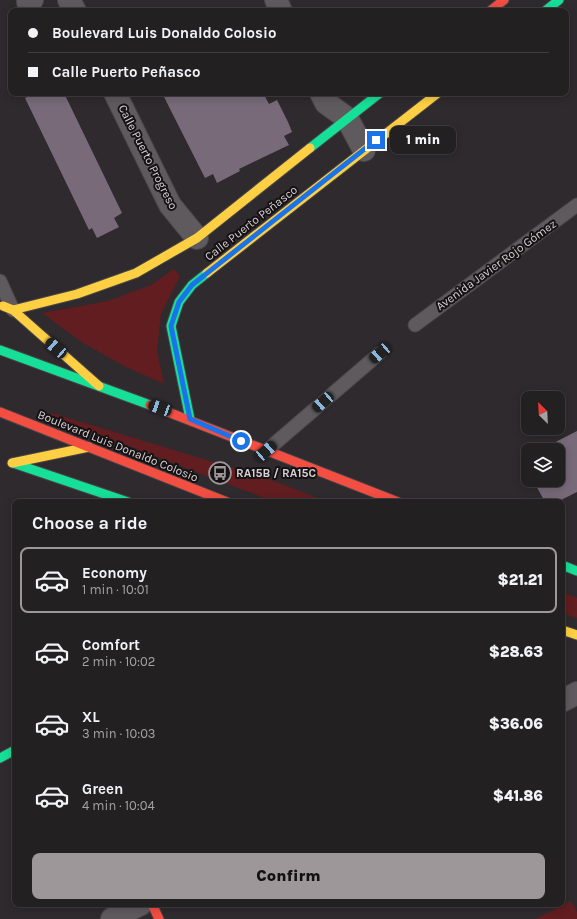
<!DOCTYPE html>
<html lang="en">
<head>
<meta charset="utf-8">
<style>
  :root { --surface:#232022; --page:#2f2d2f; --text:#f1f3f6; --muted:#a3a3a5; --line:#403e40; --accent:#9d979a }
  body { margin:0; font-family:Karla,sans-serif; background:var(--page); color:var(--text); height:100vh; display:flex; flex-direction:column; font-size:15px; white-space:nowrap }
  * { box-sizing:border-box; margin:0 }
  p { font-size:13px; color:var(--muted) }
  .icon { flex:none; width:22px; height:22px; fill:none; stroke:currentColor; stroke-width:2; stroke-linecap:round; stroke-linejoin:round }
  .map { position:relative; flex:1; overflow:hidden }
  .details { position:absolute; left:12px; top:499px; width:553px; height:408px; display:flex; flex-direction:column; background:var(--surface); border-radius:8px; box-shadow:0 2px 10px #0003,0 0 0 1px var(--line) }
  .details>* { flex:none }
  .banner { position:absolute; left:8px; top:8px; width:561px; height:88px; border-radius:8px; box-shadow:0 2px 10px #0003,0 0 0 1px var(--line); display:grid; align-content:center; height:88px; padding:0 20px; background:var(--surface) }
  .needle { width:26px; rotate:336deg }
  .tools { position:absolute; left:521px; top:391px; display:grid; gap:8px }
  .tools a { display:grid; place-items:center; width:44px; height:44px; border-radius:8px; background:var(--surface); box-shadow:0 2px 10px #0003,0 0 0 1px var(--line); font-size:20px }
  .end { position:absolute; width:18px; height:18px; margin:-9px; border:5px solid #1a73e8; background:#fff; box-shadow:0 0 0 2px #fff }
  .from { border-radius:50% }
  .bubble { position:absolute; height:28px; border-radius:8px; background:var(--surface); box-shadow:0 2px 10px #0003,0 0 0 1px var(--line); font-size:13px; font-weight:800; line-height:28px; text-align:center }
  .car { position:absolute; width:12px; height:24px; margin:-12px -6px; border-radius:5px; box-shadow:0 0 3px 1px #0007; background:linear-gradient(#222 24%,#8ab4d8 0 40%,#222 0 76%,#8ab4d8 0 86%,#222 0) }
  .banner b { display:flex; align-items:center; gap:14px; height:38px; font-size:15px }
  .banner b+b { border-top:1px solid var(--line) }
  .banner i { width:10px; height:10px; background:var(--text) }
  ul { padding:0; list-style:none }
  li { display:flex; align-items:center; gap:12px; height:66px; margin:0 8px 6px; padding:0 12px; border:2px solid transparent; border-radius:8px }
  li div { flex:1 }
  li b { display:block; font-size:15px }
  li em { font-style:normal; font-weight:800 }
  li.selected { border-color:var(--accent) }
  li>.icon { width:36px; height:36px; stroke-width:1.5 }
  h2 { padding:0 20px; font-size:18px; line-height:48px }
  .action { display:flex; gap:8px; margin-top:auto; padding:8px 20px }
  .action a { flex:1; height:46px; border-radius:8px; background:var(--accent); color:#111; font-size:16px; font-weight:800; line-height:46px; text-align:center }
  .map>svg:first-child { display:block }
  .green { fill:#611d1f }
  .building { fill:#786a79 }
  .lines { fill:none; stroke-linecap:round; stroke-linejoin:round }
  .lane-casing { stroke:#494548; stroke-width:15 }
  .street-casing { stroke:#494548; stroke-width:24 }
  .fast-casing { stroke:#494548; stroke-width:11 }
  .slow-casing { stroke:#494548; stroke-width:11 }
  .jam-casing { stroke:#494548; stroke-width:11 }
  .lane { stroke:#5e5a5d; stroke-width:13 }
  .street { stroke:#5e5a5d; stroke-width:22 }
  .fast { stroke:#16e098; stroke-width:9 }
  .slow { stroke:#ffcf43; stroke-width:9 }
  .jam { stroke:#f24e42; stroke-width:9 }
  .route { stroke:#1a73e8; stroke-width:5 }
  .labels { text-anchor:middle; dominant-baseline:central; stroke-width:4; stroke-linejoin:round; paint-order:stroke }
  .street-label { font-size:12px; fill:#d8d1d5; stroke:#161214 }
  .poi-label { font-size:12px; font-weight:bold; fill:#d8d1d5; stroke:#161214; text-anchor:start }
</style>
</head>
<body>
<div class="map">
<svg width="577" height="919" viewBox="0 0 577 919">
  <rect width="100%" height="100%" fill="#2f2a2d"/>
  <!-- green -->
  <g class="green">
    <polygon points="174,269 180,276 161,314 157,351 164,384 124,366 83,343 42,313 108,301 151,285"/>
    <polygon points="52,413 266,478 328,502 275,502 50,416"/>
    <polygon points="562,592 577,598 577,618 562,613"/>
    <polygon points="571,901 577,912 577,919 535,919"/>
  </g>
  <!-- building -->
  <g class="building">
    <polygon points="36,93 64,93 122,213 114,218 119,227 97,238 92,228 89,230 25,98"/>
    <polygon points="162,93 263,93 269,104 277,100 288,122 292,132 284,136 289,145 239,169 240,171 217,183 213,174 205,178"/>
    <polygon points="577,431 577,492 557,502 545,502 533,480 558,480 558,450 540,450"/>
  </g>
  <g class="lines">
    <!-- lane casing -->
    <g class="lane-casing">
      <g id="lane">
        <polyline points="0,281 13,310"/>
        <polyline points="415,325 577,205"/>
        <polyline points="266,451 380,353"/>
      </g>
    </g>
    <!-- street casing -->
    <g class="street-casing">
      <g id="street">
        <polyline points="69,0 75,11"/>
        <polyline points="276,0 281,11"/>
        <polyline points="28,2 32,0"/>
        <polyline points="115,93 170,205 197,238"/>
        <polyline points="321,93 326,103 347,118 364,150"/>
        <polyline points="562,701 577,693"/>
        <polyline points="112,919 141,904"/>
      </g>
    </g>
    <!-- fast casing -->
    <g class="fast-casing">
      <g id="fast">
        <polyline points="545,11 559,0"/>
        <polyline points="310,148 380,93"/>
        <polyline points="0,350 150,405"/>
        <polyline points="190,419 171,326 179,302 192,285 207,273"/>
        <polyline points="13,463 128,502"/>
        <polyline points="562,565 577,571"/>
        <polyline points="0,758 15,750"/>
      </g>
    </g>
    <!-- slow casing -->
    <g class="slow-casing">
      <g id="slow">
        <polyline points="207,273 438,93"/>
        <polyline points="3,306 13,310 99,386"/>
        <polyline points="13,310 77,294 136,273 197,238 310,148"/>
        <polyline points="12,463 89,447"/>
        <polyline points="562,630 577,635"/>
      </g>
    </g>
    <!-- jam casing -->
    <g class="jam-casing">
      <g id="jam">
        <polyline points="490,11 504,0"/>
        <polyline points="150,405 398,502"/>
        <polyline points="0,412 227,502"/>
        <polyline points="152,904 159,919"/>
      </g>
    </g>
    <!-- lane -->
    <use href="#lane" class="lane"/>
    <!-- street -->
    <use href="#street" class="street"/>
    <!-- fast -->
    <use href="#fast" class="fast"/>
    <!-- slow -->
    <use href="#slow" class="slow"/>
    <!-- jam -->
    <use href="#jam" class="jam"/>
  </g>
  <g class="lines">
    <!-- route -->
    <polyline class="route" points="241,441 190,419 171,326 179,302 192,285 376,140"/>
  </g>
  <!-- icons -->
  <defs>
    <g id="bus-ring" transform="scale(1.15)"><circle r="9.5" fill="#161214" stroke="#9d979a" stroke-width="1.5"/><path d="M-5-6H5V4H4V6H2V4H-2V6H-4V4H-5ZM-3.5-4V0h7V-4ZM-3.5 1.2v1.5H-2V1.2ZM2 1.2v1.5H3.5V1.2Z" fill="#9d979a"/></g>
  </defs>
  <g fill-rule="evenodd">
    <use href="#bus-ring" x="220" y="473"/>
  </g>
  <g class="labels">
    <!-- street labels -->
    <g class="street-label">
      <text transform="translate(148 157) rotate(63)">Calle Puerto Progreso</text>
      <text transform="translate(251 223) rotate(-38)">Calle Puerto Peñasco</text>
      <text transform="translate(496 265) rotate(-36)">Avenida Javier Rojo Gómez</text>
      <text transform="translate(118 446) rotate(22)">Boulevard Luis Donaldo Colosio</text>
    </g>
    <!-- poi labels -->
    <g class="poi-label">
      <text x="236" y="473">RA15B / RA15C</text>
    </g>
  </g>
</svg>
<div class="tools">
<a><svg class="needle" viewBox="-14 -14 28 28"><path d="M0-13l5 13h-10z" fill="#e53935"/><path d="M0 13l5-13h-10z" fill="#a3a3a5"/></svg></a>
<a><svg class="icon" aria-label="layers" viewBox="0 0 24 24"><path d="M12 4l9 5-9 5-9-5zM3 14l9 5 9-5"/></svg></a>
</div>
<i class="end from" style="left:241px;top:441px"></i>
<i class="end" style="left:376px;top:140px"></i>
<div class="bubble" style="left:390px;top:126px;width:66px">1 min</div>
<i class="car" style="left:56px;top:348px;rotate:311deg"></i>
<i class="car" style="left:380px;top:353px;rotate:229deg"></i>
<i class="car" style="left:323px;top:402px;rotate:229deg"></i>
<i class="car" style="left:160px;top:408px;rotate:290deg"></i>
<i class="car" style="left:266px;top:451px;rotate:49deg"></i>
<div class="banner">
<b><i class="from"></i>Boulevard Luis Donaldo Colosio</b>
<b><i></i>Calle Puerto Peñasco</b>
</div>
<section class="details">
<h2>Choose a ride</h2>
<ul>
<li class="selected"><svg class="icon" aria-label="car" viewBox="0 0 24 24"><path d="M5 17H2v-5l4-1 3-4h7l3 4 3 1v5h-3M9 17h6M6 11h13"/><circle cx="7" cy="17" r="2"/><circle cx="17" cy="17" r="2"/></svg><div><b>Economy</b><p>1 min · 10:01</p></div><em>$21.21</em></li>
<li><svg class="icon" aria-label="car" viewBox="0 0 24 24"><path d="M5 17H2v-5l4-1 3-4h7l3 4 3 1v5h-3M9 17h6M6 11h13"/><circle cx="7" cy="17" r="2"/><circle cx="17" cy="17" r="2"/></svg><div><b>Comfort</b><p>2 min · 10:02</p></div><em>$28.63</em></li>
<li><svg class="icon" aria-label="car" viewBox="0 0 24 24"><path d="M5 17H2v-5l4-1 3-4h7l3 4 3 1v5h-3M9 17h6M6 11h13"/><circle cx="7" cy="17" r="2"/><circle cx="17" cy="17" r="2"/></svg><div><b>XL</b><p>3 min · 10:03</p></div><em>$36.06</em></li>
<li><svg class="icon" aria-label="car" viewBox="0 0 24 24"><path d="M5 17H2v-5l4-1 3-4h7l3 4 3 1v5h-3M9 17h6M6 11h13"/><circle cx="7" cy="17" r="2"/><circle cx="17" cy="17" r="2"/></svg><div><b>Green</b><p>4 min · 10:04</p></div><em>$41.86</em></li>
</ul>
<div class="action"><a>Confirm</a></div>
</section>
</div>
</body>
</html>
